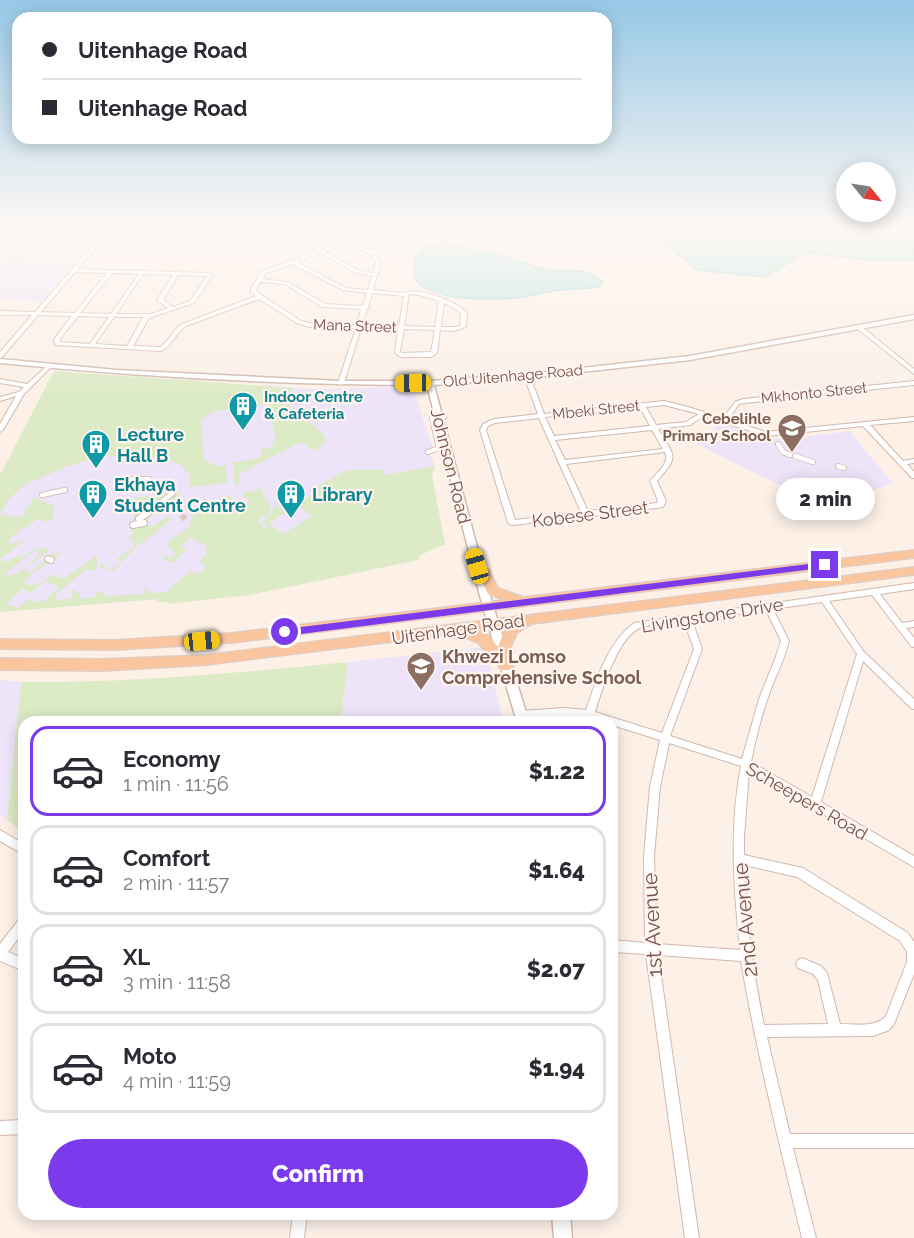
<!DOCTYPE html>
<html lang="en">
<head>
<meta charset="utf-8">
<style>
  :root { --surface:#fff; --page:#f2f2f3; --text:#2b2b33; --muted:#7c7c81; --line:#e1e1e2; --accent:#7c3aed }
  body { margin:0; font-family:Raleway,sans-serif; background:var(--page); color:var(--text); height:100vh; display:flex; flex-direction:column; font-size:22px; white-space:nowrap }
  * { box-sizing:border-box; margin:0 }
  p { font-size:20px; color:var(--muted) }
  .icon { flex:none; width:33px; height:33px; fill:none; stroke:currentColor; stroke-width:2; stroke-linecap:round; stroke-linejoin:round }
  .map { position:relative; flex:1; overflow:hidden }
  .side { position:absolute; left:18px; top:716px; width:600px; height:504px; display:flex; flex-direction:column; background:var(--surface); border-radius:18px; box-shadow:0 3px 15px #0003 }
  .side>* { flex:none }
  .top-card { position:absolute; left:12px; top:12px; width:600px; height:132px; border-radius:18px; box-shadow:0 3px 15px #0003; display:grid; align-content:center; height:132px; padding:0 30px; background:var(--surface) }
  .needle { width:39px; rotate:120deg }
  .tools { position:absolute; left:836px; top:162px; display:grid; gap:12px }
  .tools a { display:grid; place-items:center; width:60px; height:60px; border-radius:50%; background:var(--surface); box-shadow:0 3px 15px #0003; font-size:30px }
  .end { position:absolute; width:27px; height:27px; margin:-14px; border:8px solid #7c3aed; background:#fff; box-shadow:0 0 0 3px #fff }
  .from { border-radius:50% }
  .bubble { position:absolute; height:42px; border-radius:21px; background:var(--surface); box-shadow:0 3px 15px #0003; font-size:20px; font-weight:800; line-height:42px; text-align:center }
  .car { position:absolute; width:18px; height:36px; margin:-18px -9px; border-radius:8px; box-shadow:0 0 4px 2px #0007; background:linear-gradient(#f5c518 24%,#345 0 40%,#f5c518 0 76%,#345 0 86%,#f5c518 0) }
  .top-card b { display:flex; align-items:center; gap:21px; height:57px; font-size:22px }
  .top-card b+b { border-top:2px solid var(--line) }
  .top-card i { width:15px; height:15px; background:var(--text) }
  ul { padding:10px 0 0; list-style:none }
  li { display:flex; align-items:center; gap:18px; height:90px; margin:0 12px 9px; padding:0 18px; border:3px solid var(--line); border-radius:18px }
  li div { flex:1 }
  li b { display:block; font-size:22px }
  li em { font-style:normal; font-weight:800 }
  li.active { border-color:var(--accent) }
  li>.icon { width:54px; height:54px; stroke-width:1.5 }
  .primary-button { display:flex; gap:12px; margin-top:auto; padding:12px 30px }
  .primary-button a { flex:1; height:69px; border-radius:36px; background:var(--accent); color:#fff; font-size:24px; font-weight:800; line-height:69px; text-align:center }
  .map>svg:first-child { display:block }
  .education { fill:#ede4f9 }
  .green { fill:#dceac5; fill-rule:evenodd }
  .water { fill:#bbe6e4; stroke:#a2d8d5; stroke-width:1.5 }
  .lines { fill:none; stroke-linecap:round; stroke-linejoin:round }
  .pedestrian-tunnel { stroke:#dbc8c0; stroke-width:6; stroke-dasharray:6 3; stroke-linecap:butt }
  .pedestrian-far1-casing { stroke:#d1b8af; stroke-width:6 }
  .pedestrian-casing { stroke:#d1b8af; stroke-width:8 }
  .minor-casing { stroke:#d1b8af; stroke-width:2 }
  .tertiary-casing { stroke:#d1b8af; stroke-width:3 }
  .primary-casing { stroke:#d9cfcd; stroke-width:2 }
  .pedestrian-far1 { stroke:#fff; stroke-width:4.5 }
  .pedestrian { stroke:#fff; stroke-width:6 }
  .minor { fill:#fff; fill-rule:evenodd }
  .tertiary { fill:#fff; fill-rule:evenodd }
  .primary { fill:#fac6a0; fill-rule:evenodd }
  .route { fill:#7c3aed }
  .labels { text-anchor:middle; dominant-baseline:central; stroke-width:4.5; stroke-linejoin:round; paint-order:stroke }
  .far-street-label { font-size:15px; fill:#77524b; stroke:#fff5ee }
  .far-culture-label { font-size:15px; font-weight:bold; fill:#0d838f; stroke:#fff5ee; text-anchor:start }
  .far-education-label { font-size:15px; font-weight:bold; fill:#785e54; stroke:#fff5ee; text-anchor:end }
  .culture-label { font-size:18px; font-weight:bold; fill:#0d838f; stroke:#fff5ee; text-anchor:start }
  .street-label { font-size:18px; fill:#77524b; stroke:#fff5ee }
  .education-label { font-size:18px; font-weight:bold; fill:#785e54; stroke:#fff5ee; text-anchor:start }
  .near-street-label { font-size:21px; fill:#77524b; stroke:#fff5ee }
</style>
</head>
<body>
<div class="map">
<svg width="914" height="1238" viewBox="0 0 914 1238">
  <rect width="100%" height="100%" fill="#fcf0e7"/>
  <!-- education -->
  <g class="education">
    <polygon points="29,232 53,232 25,262 73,263 40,302 0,298 0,261"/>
    <polygon points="268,385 308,389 407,387 414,392 431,442 432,448 428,450 435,466 432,476 445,544 420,555 418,560 249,595 172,598 0,611 0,475 13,452"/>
    <polygon points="720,423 766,439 797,438 849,431 893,483 868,492 831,497 804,497 697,444"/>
    <polygon points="486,647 503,721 341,722 348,662"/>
    <polygon points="0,680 21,682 7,820 0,815"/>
  </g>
  <!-- green -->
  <g class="green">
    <polygon points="54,371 293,388 290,408 322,432 326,440 323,445 315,451 301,442 239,474 241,483 237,485 234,484 233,462 256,459 261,455 261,446 269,449 273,447 269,445 274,444 273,441 276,440 268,404 273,401 267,400 267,404 212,412 201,420 204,460 220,467 226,465 227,483 190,487 190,475 180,464 153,457 106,456 91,459 68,466 24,485 7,501 0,515 0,475"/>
    <path d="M435,466L432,476L445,544L420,555L418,560L249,595L167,604L168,602H157V599L0,612V515L22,517L34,497L54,506L53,518L47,522L38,519L13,535L8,542L11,544L21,540L24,541L0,559L4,562L18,556L22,558L33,550L49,547L48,552L27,567L26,566L39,556V552L34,551L4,574L14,575L24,569L30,573L52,554L62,552L23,581L27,585L40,584L52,574L59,578L66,577L97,555V567L92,571L87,569L55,595L57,600L72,598V589L80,594L79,599L96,597L95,590L104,594L103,596L144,594L145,588L152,593L166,592L190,571L198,574L207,566L199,562L206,554L205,548L207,546L190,538L181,546L187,550L172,563L164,559L161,553L171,558L177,553L168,548V542L189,527L192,517L196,514L222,508L221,496L228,495L241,507L250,501L243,496V492L255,491L260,487L271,508L267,515L257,521L264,528L268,526L262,522L269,516L276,504L286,513L269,523L283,534L312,516L297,504L321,490L317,486L348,470H383L385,475ZM46,581L59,588L49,596L48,600L35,602L29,599L17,608L6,603L23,589L30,593Z"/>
    <polygon points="184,491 144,522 148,526 155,525 171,514 168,517 171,519 156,531 158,532 138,545 113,571 100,567 101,564 111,569 121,562 117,559 134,547 132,539 127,540 132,535 134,498"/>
    <path d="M348,662L341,721L24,722V832L7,820L21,682C131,683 239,673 348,662Z"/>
  </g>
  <!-- water -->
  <g class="water">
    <polygon points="603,228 814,228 818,232 879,235 886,228 914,228 914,260 866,260 805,252 766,277 697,270 669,246"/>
    <path d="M445,240C463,252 484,250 504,255C519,259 532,269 549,270C571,272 583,266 602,281L600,286C586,290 573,288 559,290C544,292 529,297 513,298C492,300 428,301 416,279C413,272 414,264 415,257L426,248Z"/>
  </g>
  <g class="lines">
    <!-- pedestrian-tunnel -->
    <polyline class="pedestrian-tunnel" points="181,519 186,515"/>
    <!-- pedestrian-far1 casing -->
    <g class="pedestrian-far1-casing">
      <g id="pedestrian-far1">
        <polyline points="778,444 783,452 790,455"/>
        <polyline points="428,452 439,448 432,418 444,417"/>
        <polyline points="795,456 813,462"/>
        <polyline points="838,466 844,468"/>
        <polyline points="123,480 149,479"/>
        <polyline points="42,495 65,490"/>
        <polyline points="157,505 173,493"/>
      </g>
    </g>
    <!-- pedestrian casing -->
    <g class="pedestrian-casing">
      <g id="pedestrian">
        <polyline points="139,519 159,504"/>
        <polyline points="133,525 144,523"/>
        <polyline points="48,559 51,560"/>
      </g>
    </g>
    <!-- minor casing -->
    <g class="minor-casing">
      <g id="minor">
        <polygon points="7,228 11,228 14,233 0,246 0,242 10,233"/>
        <path d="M108,228H112L78,269L141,271L143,270L145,271L174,272L177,271L179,272L210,273L213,275L194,303L149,318L133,346L160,347C169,341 173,330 182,324L256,296L251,293V288L262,271L317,251L277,228H282L322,250L345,242L321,228H326L350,240L384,228H390L353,242L371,251L414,235L420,228H424L418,237L374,254L381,262L373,290L403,293C419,287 456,301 467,313L466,327L454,331L440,330L437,353L431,357H401L395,353L398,329L361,328L344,383L341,385L338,383L356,328L309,327L297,323L259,299L186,326C176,333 172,346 161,351L55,345L54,339L72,316L38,315L2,357L0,358V352L32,315H0V311L35,312ZM349,243L369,254L376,262L373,273L358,270L325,252ZM321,253L354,272L372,276L368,290L346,288L297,262ZM292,264L343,290L367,293L362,306L325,304L288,282L262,279L266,273ZM75,272L107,273L75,313L41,312ZM112,273L139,274L111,314L80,313ZM143,274L173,275L157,300L168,308L151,314H116ZM178,275L207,276L190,301L173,307L163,300ZM260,282L285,284L322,307L361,309L357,325L309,323L301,321L257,292V288ZM372,293L404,296L399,326L362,325L367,309L369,308L368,307ZM409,294L419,295L439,301L435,327L404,326ZM444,303L452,307L461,313L460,326L454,327H441ZM78,316L109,317L90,344L60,342V339ZM114,317H143L127,346L95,344ZM404,329L435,330L431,352L402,353L400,351Z"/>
        <polygon points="858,327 862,327 914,369 914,374 858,329"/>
        <polygon points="48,365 51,367 24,394 3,430 0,432 0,424 16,396 0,401 0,397 19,392 24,387 0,383 0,379 27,384"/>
        <path d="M527,374L530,376L544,414L664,401L688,407L723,418L735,402L743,399L914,381V385L744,403L739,404L728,420L766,432L914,417V421L870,425L903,461L914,459V463L907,464L914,472V478H912L863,426L766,436L704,416L690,425L658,429C675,458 680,455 657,481L666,501L663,507L586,517L512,525L508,523L480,430L483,424L494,419L538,414L524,376ZM664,405L699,414L686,422L656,425L646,407ZM640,407L650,426L554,436L545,417ZM539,418L581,512L515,520L486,430L488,426L495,423ZM652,430L663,449L565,460L555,440ZM665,452C670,464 657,472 650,481L658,501L657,503L588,511L566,464Z"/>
        <path d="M914,583V589L880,594L902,623L914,621V627L906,628L914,638V647L911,646L872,595L829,601L864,652L914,699V709L911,708L863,661L821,802L914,856V867L749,771L744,837V855L803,868L908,933L914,942V974L894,1024L889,1030L873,1036L767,1037L790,1134H914V1148H793L816,1238H802C780,1146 757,1055 741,961L658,955L699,1238H685L646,954L612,952V940L645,943L644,856L650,787L660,740L612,725V722H602L593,719L592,722H583L584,717L564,716L522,719L519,718L517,715L519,712L522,711L564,708L586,710C597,679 607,643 634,623ZM822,602L857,654L812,797L751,762C756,737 762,713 771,689C777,673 785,658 789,641L773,609ZM766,610L781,641L775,659L759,699L742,759L670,736L702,649L692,620ZM684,621L694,649L662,733L595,712C602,690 617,640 638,629C646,624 673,623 684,621ZM669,743L741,766C729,827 734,889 740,950L657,944L654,856L660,787ZM744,865L797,877L900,941L907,952V962L886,1016C875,1028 855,1024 840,1024L827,973L821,966L802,958L798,960L796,964L798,968L813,974L818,980L828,1024L764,1025C753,972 746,919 744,865Z"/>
        <polygon points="0,830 24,844 24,855 0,841"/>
        <polygon points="24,916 24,931 8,952 24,959 24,971 0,961 0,944 20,918"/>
        <polygon points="24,1120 24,1134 0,1135 0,1121"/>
        <polygon points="293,1214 307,1214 304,1238 290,1238"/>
      </g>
    </g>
    <!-- tertiary casing -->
    <g class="tertiary-casing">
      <g id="tertiary">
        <path d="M914,315V319L690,360L527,378L434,385L490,596L529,722H517L480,596L427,385C284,385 142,377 0,363V359L117,370L341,381H430L527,374L690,356Z"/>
        <polygon points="552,1214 570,1214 572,1238 554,1238"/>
      </g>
    </g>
    <!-- primary casing -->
    <g class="primary-casing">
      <g id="primary">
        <polygon points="914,550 914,558 231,643 115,650 0,649 0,639 115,640 231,633 504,600 488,594 479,576 471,566 477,562 489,570 498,588 524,597"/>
        <path d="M914,567V575L532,624L517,633L507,656L514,666L512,670H502L478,643L457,634L206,665L103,671L0,670V658L103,659L206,655ZM506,627L498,647L488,635L476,631Z"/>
      </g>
    </g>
    <!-- pedestrian-far1 -->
    <use href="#pedestrian-far1" class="pedestrian-far1"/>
    <!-- pedestrian -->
    <use href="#pedestrian" class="pedestrian"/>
    <!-- minor -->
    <use href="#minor" class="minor"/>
    <!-- tertiary -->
    <use href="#tertiary" class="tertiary"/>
    <!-- primary -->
    <use href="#primary" class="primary"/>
  </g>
  <!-- sky -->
  <linearGradient id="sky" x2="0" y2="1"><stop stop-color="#96c8e6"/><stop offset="0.57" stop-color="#fef8f4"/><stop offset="1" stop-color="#fef8f4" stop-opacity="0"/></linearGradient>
  <rect width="914" height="401" fill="url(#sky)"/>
  <!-- route -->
  <polygon class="route" points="825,562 829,563 829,567 285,636 280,632 285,629"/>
  <!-- icons -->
  <defs>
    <g id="building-pin" transform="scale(1.5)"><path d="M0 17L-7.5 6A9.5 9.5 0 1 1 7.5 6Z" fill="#0f9aa8" stroke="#fff5ee"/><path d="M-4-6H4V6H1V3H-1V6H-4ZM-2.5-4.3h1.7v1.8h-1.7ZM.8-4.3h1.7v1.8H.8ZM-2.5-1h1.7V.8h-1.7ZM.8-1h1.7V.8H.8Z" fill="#fff"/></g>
    <g id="school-pin" transform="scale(1.5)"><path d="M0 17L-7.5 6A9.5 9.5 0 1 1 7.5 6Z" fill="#8d6e63" stroke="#fff5ee"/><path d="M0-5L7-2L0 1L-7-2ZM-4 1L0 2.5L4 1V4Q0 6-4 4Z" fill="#fff"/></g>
  </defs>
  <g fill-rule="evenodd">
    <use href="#building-pin" x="243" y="406"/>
    <use href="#school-pin" x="792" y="428"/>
    <use href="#building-pin" x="96" y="444"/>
    <use href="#building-pin" x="93" y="494"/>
    <use href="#building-pin" x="291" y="494"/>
    <use href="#school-pin" x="421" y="666"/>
  </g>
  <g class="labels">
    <!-- far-street labels -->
    <g class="far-street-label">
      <text transform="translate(355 326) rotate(2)">Mana Street</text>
      <text transform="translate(513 376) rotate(-5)">Old Uitenhage Road</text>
      <text transform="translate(814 393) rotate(-6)">Mkhonto Street</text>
      <text transform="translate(596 410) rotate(-6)">Mbeki Street</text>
    </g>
    <!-- far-culture labels -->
    <g class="far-culture-label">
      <text x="264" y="397">Indoor Centre<tspan x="264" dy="17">&amp; Cafeteria</tspan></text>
    </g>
    <!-- far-education labels -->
    <g class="far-education-label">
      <text x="771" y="419">Cebelihle<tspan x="771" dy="17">Primary School</tspan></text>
    </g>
    <!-- culture labels -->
    <g class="culture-label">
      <text x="117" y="434">Lecture<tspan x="117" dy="21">Hall B</tspan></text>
      <text x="114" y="484">Ekhaya<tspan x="114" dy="21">Student Centre</tspan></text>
      <text x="312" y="494">Library</text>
    </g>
    <!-- street labels -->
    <g class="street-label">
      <text transform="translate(451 466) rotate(76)">Johnson Road</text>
      <text transform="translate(590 514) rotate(-7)">Kobese Street</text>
      <text transform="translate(712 615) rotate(-9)">Livingstone Drive</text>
      <text transform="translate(458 629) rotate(-8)">Uitenhage Road</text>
      <text transform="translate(807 801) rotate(30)">Scheepers Road</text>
    </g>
    <!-- education labels -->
    <g class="education-label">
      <text x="442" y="656">Khwezi Lomso<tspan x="442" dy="21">Comprehensive School</tspan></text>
    </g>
    <!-- near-street labels -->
    <g class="near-street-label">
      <text transform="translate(745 920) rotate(-95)">2nd Avenue</text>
      <text transform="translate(652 925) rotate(-93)">1st Avenue</text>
    </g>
  </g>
</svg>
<div class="tools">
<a><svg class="needle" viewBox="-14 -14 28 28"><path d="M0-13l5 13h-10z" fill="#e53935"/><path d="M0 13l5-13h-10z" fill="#7c7c81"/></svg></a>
</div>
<i class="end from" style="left:285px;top:632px"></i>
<i class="end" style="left:825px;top:565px"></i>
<div class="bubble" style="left:776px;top:478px;width:99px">2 min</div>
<i class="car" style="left:413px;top:383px;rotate:269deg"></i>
<i class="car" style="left:477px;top:566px;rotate:344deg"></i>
<i class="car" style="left:202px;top:641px;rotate:84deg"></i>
<div class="top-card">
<b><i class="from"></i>Uitenhage Road</b>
<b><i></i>Uitenhage Road</b>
</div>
<section class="side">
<ul>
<li class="active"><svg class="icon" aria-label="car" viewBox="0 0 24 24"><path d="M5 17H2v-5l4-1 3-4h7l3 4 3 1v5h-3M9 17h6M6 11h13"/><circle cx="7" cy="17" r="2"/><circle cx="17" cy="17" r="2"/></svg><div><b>Economy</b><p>1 min · 11:56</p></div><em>$1.22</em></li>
<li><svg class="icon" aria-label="car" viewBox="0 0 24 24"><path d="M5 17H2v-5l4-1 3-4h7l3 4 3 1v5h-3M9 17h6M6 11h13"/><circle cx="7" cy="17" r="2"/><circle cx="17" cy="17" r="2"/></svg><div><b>Comfort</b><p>2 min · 11:57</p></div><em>$1.64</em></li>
<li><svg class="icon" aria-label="car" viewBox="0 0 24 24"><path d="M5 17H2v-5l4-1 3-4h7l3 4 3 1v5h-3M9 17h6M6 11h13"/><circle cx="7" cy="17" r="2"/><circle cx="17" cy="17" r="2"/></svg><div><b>XL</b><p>3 min · 11:58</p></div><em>$2.07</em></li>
<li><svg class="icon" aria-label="car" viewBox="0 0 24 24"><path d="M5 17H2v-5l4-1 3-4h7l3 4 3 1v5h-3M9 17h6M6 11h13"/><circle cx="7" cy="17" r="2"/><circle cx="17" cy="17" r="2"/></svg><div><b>Moto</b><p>4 min · 11:59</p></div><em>$1.94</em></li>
</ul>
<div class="primary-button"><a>Confirm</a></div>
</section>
</div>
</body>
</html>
